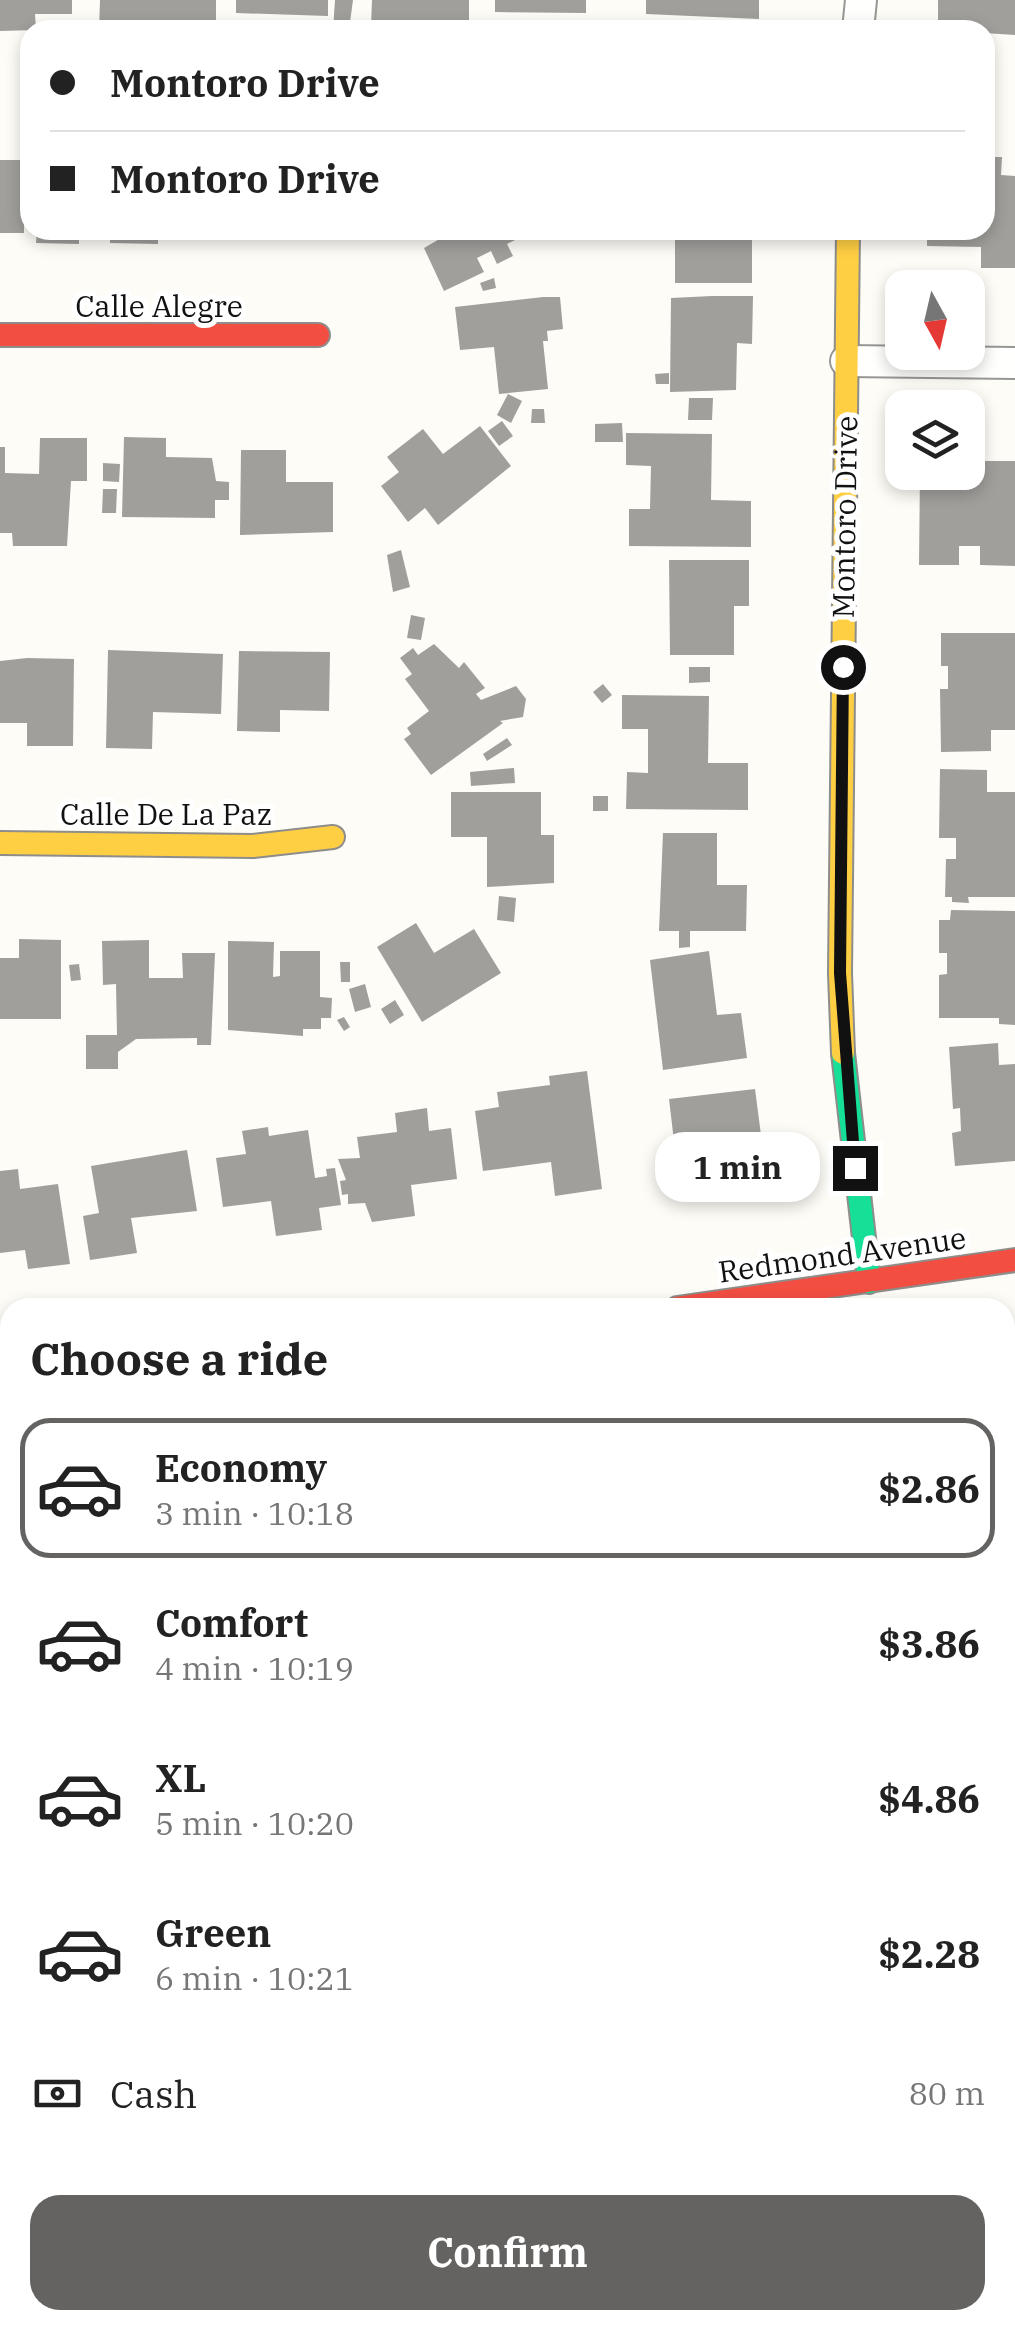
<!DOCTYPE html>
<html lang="en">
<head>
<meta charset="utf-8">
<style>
  :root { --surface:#fff; --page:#f6f6f6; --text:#222; --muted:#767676; --line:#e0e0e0; --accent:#646362 }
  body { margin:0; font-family:"IBM Plex Serif",serif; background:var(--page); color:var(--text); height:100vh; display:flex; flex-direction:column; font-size:38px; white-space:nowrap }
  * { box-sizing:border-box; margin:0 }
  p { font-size:32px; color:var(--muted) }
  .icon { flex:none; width:55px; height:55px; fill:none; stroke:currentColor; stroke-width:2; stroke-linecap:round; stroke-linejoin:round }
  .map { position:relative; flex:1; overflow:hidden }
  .sheet { position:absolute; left:0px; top:1298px; width:1015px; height:1032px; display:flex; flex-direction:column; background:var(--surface); border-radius:30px 30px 0 0; box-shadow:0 5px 15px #0003 }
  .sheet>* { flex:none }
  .banner { position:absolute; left:20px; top:20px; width:975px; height:220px; border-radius:30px; box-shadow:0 5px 15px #0003; display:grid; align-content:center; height:220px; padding:0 30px; background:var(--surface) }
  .needle { width:65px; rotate:172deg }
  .controls { position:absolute; left:885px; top:270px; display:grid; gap:20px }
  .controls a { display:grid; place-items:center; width:100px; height:100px; border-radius:20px; background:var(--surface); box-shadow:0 5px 15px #0003; font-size:50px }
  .end { position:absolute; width:45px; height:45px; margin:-22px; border:12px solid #111; background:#fff; box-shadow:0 0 0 5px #fff }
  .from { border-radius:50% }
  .bubble { position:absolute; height:70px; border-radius:30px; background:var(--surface); box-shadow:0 5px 15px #0003; font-size:32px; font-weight:700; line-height:70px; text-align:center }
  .banner b { display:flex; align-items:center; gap:35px; height:95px; font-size:38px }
  .banner b+b { border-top:2px solid var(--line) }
  .banner i { width:25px; height:25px; background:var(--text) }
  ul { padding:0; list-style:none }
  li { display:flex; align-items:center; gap:30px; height:140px; margin:0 20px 15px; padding:0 10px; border:5px solid transparent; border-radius:30px }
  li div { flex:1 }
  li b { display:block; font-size:38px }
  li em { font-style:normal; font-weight:700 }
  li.active { border-color:var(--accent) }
  li>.icon { width:90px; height:90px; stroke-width:1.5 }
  h2 { padding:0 30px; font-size:45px; line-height:120px }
  .pay { display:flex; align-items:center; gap:25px; height:110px; padding:0 30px; font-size:38px }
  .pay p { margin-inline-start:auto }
  .primary-button { display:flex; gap:20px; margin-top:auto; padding:20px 30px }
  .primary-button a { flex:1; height:115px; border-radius:30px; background:var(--accent); color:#fff; font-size:40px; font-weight:700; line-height:115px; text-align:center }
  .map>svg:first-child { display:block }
  .building { fill:#a19f9c }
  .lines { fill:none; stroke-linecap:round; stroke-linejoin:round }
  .street-casing { stroke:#979795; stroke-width:34 }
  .fast-casing { stroke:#8e8d8b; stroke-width:26 }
  .slow-casing { stroke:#8e8d8b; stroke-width:26 }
  .jam-casing { stroke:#8e8d8b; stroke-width:26 }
  .street { stroke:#fffffe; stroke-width:30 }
  .fast { stroke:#16e098; stroke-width:22 }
  .slow { stroke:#ffcf43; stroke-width:22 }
  .jam { stroke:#f24e42; stroke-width:22 }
  .route { stroke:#111; stroke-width:12 }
  .labels { text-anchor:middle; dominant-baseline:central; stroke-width:10; stroke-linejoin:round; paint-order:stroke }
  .street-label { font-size:30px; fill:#111; stroke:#fff }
</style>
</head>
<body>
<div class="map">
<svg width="1015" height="2328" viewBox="0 0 1015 2328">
  <rect width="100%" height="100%" fill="#fdfcf7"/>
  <!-- building -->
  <g class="building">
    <polygon points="0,0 72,0 72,14 35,14 36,30 0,31"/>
    <polygon points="100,0 216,0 216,22 138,20 138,30 99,30"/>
    <polygon points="236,0 328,0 328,16 236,13"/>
    <polygon points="335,0 353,0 349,30 333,30"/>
    <polygon points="372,0 469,0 469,27 371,26"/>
    <polygon points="495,0 586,0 586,13 495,12"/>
    <polygon points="646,0 759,0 759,19 646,14"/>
    <polygon points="938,0 1015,0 1015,35 938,30"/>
    <polygon points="985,157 1002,157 1001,175 1015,176 1015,268 981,268 981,247 927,246 927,237 923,237 923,230 985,230"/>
    <polygon points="0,160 30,160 30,211 24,211 24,233 0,233"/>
    <polygon points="37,230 79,230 79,244 36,243"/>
    <polygon points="110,230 158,230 158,244 110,243"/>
    <polygon points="250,230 288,230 288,234 250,233"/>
    <polygon points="455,230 523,230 525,235 507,244 513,256 497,264 491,251 477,258 484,272 444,291 424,248"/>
    <polygon points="675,230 737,230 737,239 752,238 752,283 675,283"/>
    <polygon points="494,278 496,288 483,291 480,283"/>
    <polygon points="712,296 753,296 752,344 737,343 736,390 670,392 671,298"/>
    <polygon points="543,297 560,297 563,329 547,331 548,341 543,341 548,389 499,394 494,347 460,350 455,307"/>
    <polygon points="669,373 669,384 656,384 655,374"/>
    <polygon points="508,394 522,401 511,423 497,415"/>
    <polygon points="689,398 713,398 712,420 688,420"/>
    <polygon points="532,409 544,409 545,423 531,423"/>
    <polygon points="502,421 513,436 499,446 488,431"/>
    <polygon points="622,423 623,442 595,442 595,424"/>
    <polygon points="480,426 511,466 438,525 425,508 408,522 381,486 399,472 387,457 423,429 443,454"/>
    <polygon points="626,433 712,434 711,500 751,501 751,547 629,546 629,509 650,509 651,466 626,465"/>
    <polygon points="124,437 166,438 166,457 212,458 216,481 229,482 229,500 215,500 215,518 122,517"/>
    <polygon points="40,438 87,438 87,481 71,481 67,546 13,546 12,533 0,533 0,447 5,447 5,473 39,474"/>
    <polygon points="241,450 286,450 286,482 333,482 333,532 240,535"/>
    <polygon points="976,461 1015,461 1015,566 980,565 980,546 959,546 959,565 919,565 920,472 968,472"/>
    <polygon points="103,463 120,464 119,482 103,481"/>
    <polygon points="103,489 117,489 116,513 102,513"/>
    <polygon points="401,550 410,587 393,592 387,555"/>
    <polygon points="669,560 749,560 749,606 734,606 734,655 670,655"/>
    <polygon points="411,615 425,618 421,640 407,638"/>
    <polygon points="941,633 1015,633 1015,730 991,730 991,751 941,752 940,689 948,689 948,666 941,666"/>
    <polygon points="434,644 459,668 464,662 485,688 476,694 481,700 516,686 526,699 523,717 500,721 503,723 431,775 404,739 411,734 407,728 429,711 405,679 412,674 400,658 413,648 418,655"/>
    <polygon points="108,650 223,654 221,714 153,712 152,749 106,748"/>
    <polygon points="239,651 330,652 329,711 280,710 280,732 237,731"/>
    <polygon points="27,658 74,659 73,746 27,746 27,723 0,723 0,661"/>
    <polygon points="689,667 710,667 710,682 689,683"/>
    <polygon points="603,684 612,695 602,703 593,692"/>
    <polygon points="622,695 709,696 708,763 748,763 748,810 626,809 627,772 648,773 648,729 622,729"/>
    <polygon points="507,738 512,745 487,761 483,754"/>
    <polygon points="514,768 515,783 471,786 470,772"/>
    <polygon points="940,769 987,770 987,792 1015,792 1015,897 968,897 969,903 952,902 952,897 945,897 946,859 956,859 956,838 939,838"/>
    <polygon points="451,792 541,792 541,835 554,835 554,883 487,887 487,837 451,837"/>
    <rect x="593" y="796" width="15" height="15"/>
    <polygon points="663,833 717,833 717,885 747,885 746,931 690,931 690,947 679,948 679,931 659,931"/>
    <polygon points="499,896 516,898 514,922 497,920"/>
    <polygon points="951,910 1015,911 1015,1025 999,1024 999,1018 939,1018 939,975 947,974 947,953 939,953 939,920 950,920"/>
    <polygon points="416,923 434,953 474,929 501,973 422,1022 377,947"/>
    <polygon points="19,939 61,940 61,1019 0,1019 0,958 19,958"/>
    <polygon points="149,940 149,978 183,978 182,953 215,953 211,1045 197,1045 197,1038 136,1039 118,1052 118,1069 86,1069 86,1035 117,1035 116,984 103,985 102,941"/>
    <polygon points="228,941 274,942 273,977 280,976 280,951 320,951 320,997 332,998 331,1018 321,1018 321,1029 303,1029 303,1036 228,1030"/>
    <polygon points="709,951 717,1015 741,1013 747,1058 663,1070 650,960"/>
    <polygon points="340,962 350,962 350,982 341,982"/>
    <polygon points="79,964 81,980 71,981 69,965"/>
    <polygon points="365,984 371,1007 355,1012 349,989"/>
    <polygon points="395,1000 404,1015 390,1024 381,1009"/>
    <polygon points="344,1017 350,1027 344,1031 337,1020"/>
    <polygon points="998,1043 999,1065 1015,1064 1015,1161 955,1166 952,1133 961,1131 960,1108 953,1109 949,1047"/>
    <polygon points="587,1071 602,1189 555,1196 551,1162 483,1171 475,1111 499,1107 497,1092 550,1085 549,1076"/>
    <polygon points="755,1089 761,1135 745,1137 751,1188 688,1196 685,1174 678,1175 669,1099"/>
    <polygon points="427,1108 429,1131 451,1128 457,1179 411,1185 415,1216 372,1222 365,1203 348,1204 348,1194 342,1195 340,1181 346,1180 338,1159 360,1158 357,1137 397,1132 395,1113"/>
    <polygon points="268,1127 269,1136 308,1130 315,1178 327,1176 326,1169 335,1168 341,1205 319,1208 322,1230 276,1236 271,1201 223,1207 216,1158 246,1154 242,1131"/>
    <polygon points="187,1150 197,1211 131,1218 137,1253 90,1260 83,1216 99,1213 91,1166"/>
    <polygon points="18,1169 20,1189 58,1184 70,1264 28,1269 25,1250 0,1253 0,1171"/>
    <polygon points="1015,1419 1015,1500 1005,1502 1005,1421"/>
    <polygon points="1015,1610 1015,1707 1005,1708 1005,1611"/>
    <polygon points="0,1842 10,1850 10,1871 0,1884"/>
    <polygon points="1005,1910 1015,1911 1015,2035 1005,2034"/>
    <polygon points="10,1953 10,2047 0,2048 0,1954"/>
    <polygon points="10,2058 10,2151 0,2152 0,2059"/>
    <polygon points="10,2258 10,2302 0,2303 0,2259"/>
    <polygon points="10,2316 10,2320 95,2320 97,2328 0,2328 0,2318"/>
    <polygon points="234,2320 321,2320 322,2328 235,2328"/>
    <polygon points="550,2320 618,2320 619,2328 551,2328"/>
  </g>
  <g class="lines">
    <!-- street casing -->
    <g class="street-casing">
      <g id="street">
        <polyline points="858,30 861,0"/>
        <polyline points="846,361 1015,363"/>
        <polyline points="1005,1809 1015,1809"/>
        <polyline points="1005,2318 1015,2319"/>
        <polyline points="418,2320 419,2328"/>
      </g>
    </g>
    <!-- fast casing -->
    <g class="fast-casing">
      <polyline id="fast" points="843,1053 869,1282"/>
    </g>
    <!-- slow casing -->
    <g class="slow-casing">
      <g id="slow">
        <polyline points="0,843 253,846 333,837"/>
        <polyline points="843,1053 840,973 848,230"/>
      </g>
    </g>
    <!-- jam casing -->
    <g class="jam-casing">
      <g id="jam">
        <polyline points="0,335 318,335"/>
        <polyline points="677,1308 1015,1260"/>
        <polyline points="0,1396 10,1395"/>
      </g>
    </g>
    <!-- street -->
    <use href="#street" class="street"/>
    <!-- fast -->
    <use href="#fast" class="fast"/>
    <!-- slow -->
    <use href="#slow" class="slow"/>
    <!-- jam -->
    <use href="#jam" class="jam"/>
  </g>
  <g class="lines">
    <!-- route -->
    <polyline class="route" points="843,667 840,973 855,1168"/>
  </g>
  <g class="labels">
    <!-- street labels -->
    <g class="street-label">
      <text x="159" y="305">Calle Alegre</text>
      <text transform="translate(844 517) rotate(-89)">Montoro Drive</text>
      <text x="166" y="813">Calle De La Paz</text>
      <text transform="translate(842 1254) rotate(-8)">Redmond Avenue</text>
    </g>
  </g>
</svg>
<div class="controls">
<a><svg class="needle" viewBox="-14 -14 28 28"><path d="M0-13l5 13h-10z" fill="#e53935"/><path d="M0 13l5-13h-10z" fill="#767676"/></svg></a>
<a><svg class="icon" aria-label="layers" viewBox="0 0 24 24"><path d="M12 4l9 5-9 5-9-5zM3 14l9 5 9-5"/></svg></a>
</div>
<i class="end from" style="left:843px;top:667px"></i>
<i class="end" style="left:855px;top:1168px"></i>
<div class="bubble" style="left:655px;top:1132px;width:165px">1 min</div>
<div class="banner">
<b><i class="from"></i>Montoro Drive</b>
<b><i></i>Montoro Drive</b>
</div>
<section class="sheet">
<h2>Choose a ride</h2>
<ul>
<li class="active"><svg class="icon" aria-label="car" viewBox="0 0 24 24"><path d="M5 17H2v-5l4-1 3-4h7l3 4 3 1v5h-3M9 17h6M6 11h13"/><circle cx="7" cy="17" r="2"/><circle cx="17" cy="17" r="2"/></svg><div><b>Economy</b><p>3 min · 10:18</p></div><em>$2.86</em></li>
<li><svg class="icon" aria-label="car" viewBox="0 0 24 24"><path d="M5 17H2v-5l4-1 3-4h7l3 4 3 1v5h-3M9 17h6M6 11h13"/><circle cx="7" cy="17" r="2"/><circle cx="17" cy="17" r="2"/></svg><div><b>Comfort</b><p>4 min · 10:19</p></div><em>$3.86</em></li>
<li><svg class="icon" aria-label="car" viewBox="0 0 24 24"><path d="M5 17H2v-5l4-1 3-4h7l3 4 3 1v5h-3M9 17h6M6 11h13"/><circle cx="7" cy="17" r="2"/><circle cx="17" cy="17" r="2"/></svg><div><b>XL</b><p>5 min · 10:20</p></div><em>$4.86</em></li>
<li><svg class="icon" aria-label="car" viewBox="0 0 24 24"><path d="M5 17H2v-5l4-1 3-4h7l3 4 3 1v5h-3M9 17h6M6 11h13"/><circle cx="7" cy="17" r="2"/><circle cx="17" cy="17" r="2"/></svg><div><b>Green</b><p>6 min · 10:21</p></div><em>$2.28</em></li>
</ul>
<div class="pay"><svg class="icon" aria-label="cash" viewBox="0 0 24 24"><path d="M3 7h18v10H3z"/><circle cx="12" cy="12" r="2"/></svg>Cash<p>80 m</p></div>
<div class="primary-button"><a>Confirm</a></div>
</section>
</div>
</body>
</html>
